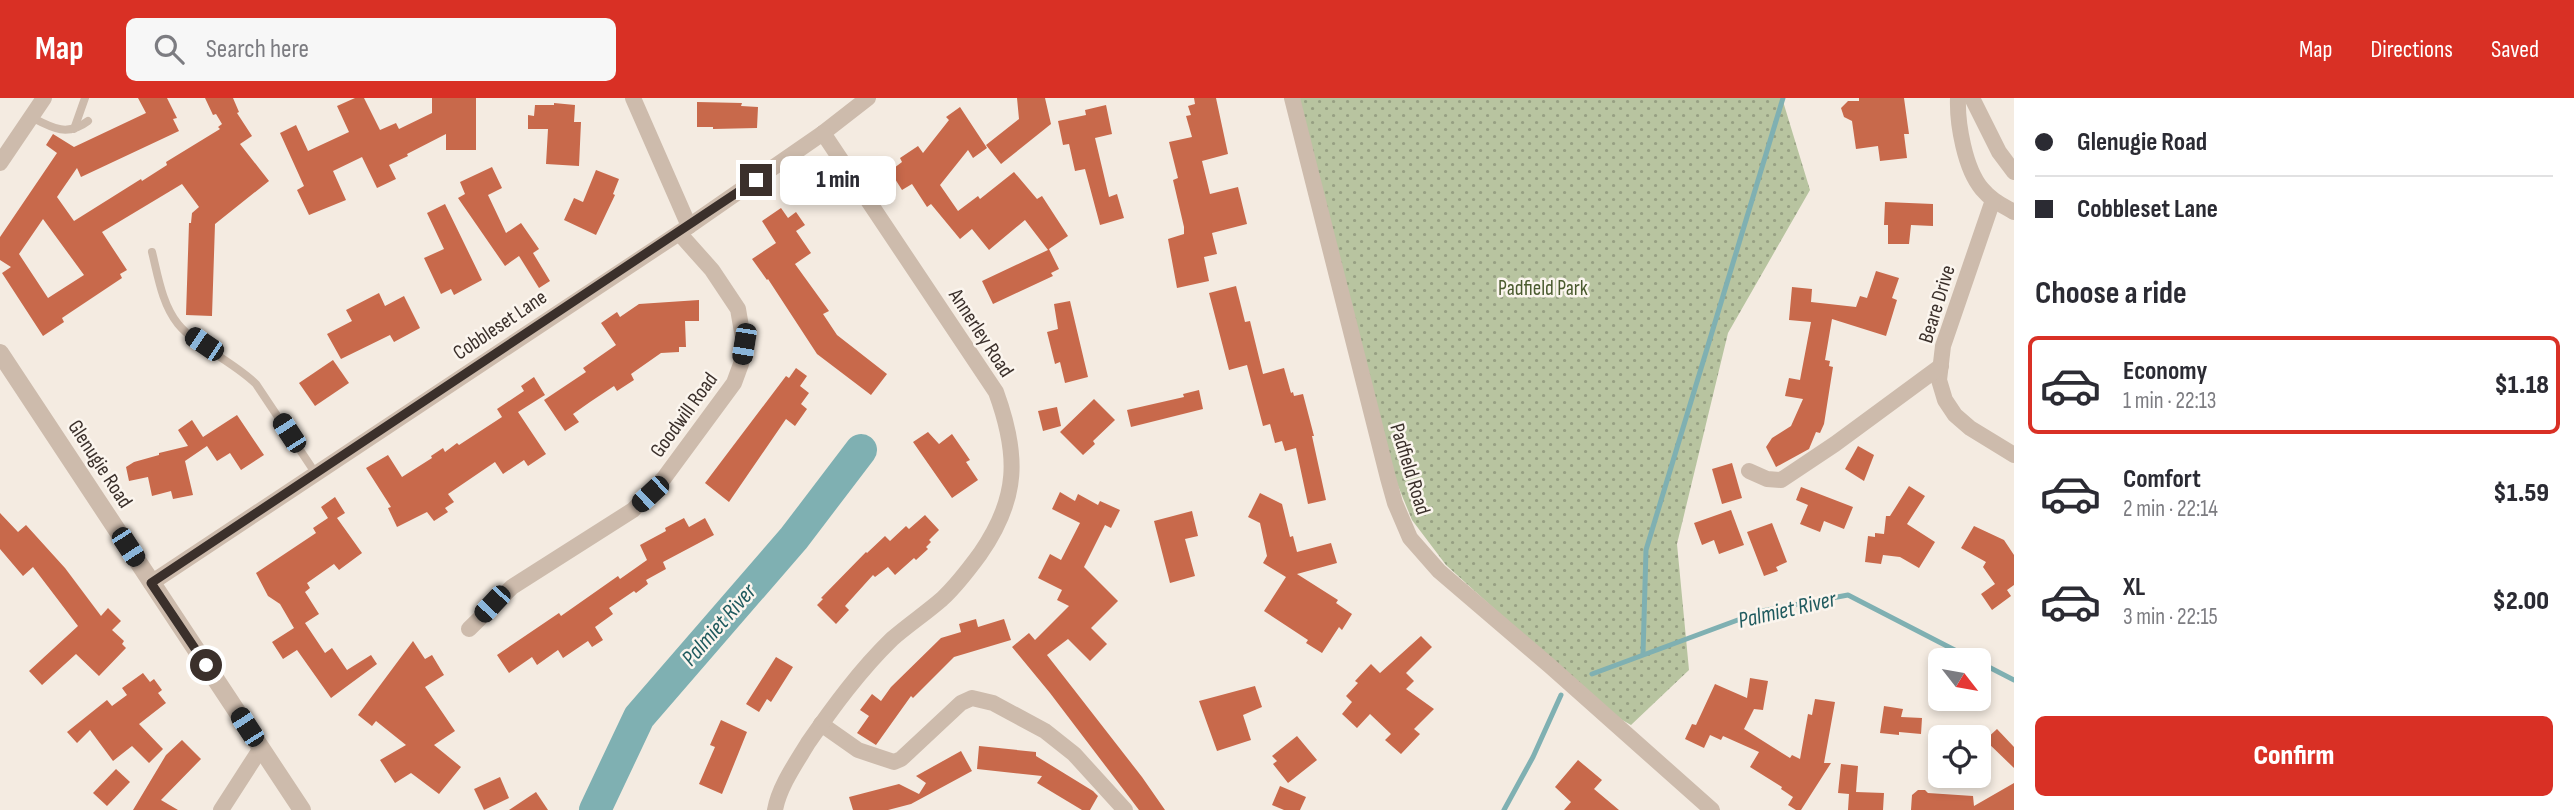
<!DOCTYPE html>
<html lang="en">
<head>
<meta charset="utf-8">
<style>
  :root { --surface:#fff; --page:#f7f7f7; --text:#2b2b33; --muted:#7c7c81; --line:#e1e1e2; --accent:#d93025 }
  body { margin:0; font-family:"Sofia Sans Condensed",sans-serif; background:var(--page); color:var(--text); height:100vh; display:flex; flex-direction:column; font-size:26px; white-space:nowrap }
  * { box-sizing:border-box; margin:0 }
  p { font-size:23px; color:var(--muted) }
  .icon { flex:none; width:38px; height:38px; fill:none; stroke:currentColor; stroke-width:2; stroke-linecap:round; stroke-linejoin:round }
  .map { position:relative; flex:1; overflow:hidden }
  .sheet { display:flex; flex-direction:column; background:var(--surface); width:560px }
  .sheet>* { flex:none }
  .banner { display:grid; align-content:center; height:154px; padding:0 21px; background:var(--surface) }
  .needle { width:46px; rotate:121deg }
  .buttons { position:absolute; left:1928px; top:550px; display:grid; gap:14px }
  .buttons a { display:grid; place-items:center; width:63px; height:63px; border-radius:10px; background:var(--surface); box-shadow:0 4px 10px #0003; font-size:35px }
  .end { position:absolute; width:32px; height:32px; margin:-16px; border:9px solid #3b302b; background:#fff; box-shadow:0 0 0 4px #fff }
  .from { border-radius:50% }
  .bubble { position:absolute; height:49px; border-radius:10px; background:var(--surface); box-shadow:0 4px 10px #0003; font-size:23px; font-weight:800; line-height:49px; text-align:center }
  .car { position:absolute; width:21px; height:42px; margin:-21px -10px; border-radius:9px; box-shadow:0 0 5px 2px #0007; background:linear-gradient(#222 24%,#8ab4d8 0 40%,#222 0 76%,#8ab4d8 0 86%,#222 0) }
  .banner b { display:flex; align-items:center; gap:24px; height:66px; font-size:26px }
  .banner b+b { border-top:2px solid var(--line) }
  .banner i { width:18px; height:18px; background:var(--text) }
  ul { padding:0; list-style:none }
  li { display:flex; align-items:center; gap:21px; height:98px; margin:0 14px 10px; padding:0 7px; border:4px solid transparent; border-radius:10px }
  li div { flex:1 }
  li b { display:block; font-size:26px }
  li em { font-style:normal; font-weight:800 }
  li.on { border-color:var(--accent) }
  li>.icon { width:63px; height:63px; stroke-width:1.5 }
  h2 { padding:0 21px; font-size:32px; line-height:84px }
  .button { display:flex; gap:14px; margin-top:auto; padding:14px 21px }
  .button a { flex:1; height:80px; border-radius:10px; background:var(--accent); color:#fff; font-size:28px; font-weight:800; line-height:80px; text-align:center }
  header { display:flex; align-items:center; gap:42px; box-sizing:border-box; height:98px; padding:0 35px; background:var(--accent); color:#fff }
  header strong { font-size:33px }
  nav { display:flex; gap:38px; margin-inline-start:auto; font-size:24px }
  .search { width:490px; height:63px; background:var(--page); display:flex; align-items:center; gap:18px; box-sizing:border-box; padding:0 24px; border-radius:10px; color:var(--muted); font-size:26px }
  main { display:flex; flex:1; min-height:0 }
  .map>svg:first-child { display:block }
  .green { fill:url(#green-dots) }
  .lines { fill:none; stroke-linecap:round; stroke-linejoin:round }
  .stream { stroke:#7fb0b2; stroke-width:5 }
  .river { stroke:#7fb0b2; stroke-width:32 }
  .building { fill:#c8694b; fill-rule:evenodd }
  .service { stroke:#cdbbac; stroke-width:8 }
  .minor { stroke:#cdbbac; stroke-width:16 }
  .tertiary { stroke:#cdbbac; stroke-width:18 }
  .route { stroke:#3b302b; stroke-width:9 }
  .labels { text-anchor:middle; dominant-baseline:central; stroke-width:5; stroke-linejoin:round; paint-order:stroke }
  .park-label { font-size:21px; fill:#4a5a2e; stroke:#fbf5ee }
  .street-label { font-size:21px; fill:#3b302b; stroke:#fbf5ee }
  .water-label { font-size:23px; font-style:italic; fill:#1f5a5e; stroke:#fbf5ee }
</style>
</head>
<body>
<header>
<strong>Map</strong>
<div class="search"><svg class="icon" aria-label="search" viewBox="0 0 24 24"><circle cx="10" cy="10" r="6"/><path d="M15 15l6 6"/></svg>Search here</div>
<nav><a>Map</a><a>Directions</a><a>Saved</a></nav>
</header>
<main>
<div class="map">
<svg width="2014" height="712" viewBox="0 0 2014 712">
  <defs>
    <pattern id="green-dots" width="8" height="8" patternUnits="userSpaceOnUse" patternTransform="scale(1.75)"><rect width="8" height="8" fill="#b8c4a0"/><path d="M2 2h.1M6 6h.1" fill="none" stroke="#97a083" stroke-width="1.8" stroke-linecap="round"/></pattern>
  </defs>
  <rect width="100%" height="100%" fill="#f4ebe1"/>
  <!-- green -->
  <polygon class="green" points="1298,0 1782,0 1810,92 1728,235 1677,446 1689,572 1631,627 1608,614 1446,467 1412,422 1394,378"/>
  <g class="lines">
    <!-- stream -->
    <g class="stream">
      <polyline points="1643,556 1646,452 1783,0"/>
      <polyline points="1979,564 2014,582"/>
      <polyline points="1592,576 1762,513 1848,497 1974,562"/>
      <polyline points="1504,712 1533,659 1561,597"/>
    </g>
    <!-- river -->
    <polyline class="river" points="595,712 639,619 794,440 861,352"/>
  </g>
  <!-- building -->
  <g class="building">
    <path d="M138,0H167L177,20L173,21L179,33L81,79L77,70L57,99L74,123L141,81L142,83L167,67L166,64L220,31L218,29L222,26L216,16L213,17L205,0H233L239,14L237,15L252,38L240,46L269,83L215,126L212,218L186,217L189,125H191L192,115L199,109L182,86L102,134L127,172L120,176L122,180L62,220L64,224L43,238L2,175L11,169L0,162V139L57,55L46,47L53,36L74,49L146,15ZM43,121L84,177L48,200L19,156Z"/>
    <polygon points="355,0 364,0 380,32 396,25 399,31 432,15 432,0 476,0 476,52 446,52 446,36 407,56 408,58 389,67 396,81 377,90 362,59 333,73 346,102 309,117 297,92 304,88 280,35 296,27 308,53 349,34 337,8"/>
    <polygon points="1017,0 1045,0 1051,26 1001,66 986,47 1019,21"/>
    <polygon points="1194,0 1216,0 1228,56 1202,63 1210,96 1238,89 1247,126 1212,135 1217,156 1204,159 1209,183 1177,190 1168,141 1184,136 1184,129 1173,82 1178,80 1169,44 1192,39 1186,18 1191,17 1188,8 1195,6"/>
    <polygon points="1859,0 1904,0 1909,36 1904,36 1907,60 1880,63 1878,48 1856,51 1852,23 1844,19 1841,10 1848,3 1859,3"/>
    <polygon points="697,4 742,5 741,8 758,9 757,30 713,31 713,29 697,29"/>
    <polygon points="554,5 575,7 574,24 581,24 579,68 546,66 548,31 528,31 528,17 534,18 535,7 554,7"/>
    <polygon points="1106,7 1112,36 1095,40 1109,99 1117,96 1124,120 1100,127 1085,71 1075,73 1069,46 1063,47 1058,23 1086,17 1085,12"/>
    <polygon points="960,9 987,50 973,60 968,52 940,87 958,113 978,98 980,101 1014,74 1037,101 1042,98 1068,138 1049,151 1059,171 1051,175 1053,178 993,206 982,183 1048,152 1025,122 989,152 972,131 960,141 931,106 927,109 912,86 902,92 890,73 902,64 900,60 918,48 923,55 949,22 946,19"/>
    <polygon points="492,69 502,90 488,97 506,135 521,125 539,151 533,155 550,183 539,190 519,158 505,168 458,100 465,96 460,84"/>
    <polygon points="596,72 619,81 613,96 615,97 596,137 564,122 574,100 583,104"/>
    <polygon points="1885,104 1933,106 1933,128 1911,127 1909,146 1888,146 1888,127 1884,127"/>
    <polygon points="445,106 482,182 454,197 451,191 441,196 424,160 444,151 427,115"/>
    <polygon points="781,110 788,120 796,114 805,127 796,133 811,155 795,166 829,213 823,216 837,237 887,276 871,297 817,256 768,181 767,182 752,161 776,145 762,123"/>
    <polygon points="1876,173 1899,180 1892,200 1897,202 1886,238 1832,221 1825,262 1830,263 1829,268 1833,269 1824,326 1820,335 1816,334 1809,351 1776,369 1766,349 1772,340 1791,328 1803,301 1785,298 1789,280 1800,282 1811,224 1789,222 1792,189 1812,191 1811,204 1856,209 1860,198 1867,200"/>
    <polygon points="1236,188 1245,224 1250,223 1263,276 1284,270 1291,295 1293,294 1294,298 1303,296 1314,338 1312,338 1326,402 1308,406 1296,350 1285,353 1282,343 1275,345 1270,326 1263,328 1247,267 1229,272 1209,195"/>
    <polygon points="379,195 385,208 404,198 420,230 394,244 390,237 341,261 327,236 352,223 346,212"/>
    <polygon points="699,202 699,223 685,223 686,249 679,249 679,254 661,255 631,276 634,282 617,293 614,288 590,304 573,316 579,324 565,333 544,302 586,274 583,270 616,247 601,225 617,214 620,219 639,206"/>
    <polygon points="1070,203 1088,279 1065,285 1060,264 1055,266 1047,234 1058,231 1054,206"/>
    <polygon points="333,262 349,285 315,308 299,285"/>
    <polygon points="796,270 807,278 800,288 809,295 801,306 807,311 795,328 786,321 729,404 705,385 786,278 789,280"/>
    <polygon points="534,279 545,297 518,314 546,356 528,368 524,362 503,376 495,364 448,396 454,404 445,410 448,414 434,423 427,414 397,429 388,410 391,409 366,370 388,357 402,379 432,360 431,358 443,350 445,354 457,345 459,347 502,319 497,311 524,293 521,288"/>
    <polygon points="1199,292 1203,311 1131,329 1127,312 1184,299 1183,296"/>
    <polygon points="1094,301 1115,322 1093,343 1095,346 1083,357 1060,334"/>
    <polygon points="1057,309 1061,328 1043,333 1038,313"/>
    <polygon points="237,317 264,357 241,372 230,355 217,363 207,348 185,363 193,397 173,401 171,393 152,398 148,379 129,383 126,369 134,364 159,357 159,355 188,348 178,332 192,322 203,339"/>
    <polygon points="928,334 939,346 952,336 970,362 966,364 978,382 952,400 913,344"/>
    <polygon points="1858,348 1874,357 1864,383 1845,371"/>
    <polygon points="1732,365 1742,400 1722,406 1712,371"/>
    <polygon points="1909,388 1925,398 1907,426 1935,444 1919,470 1900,459 1883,457 1881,466 1865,464 1868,438 1875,439 1875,435 1884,436 1886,418 1890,418"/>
    <polygon points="1801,389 1853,409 1844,431 1824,423 1820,434 1800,426 1808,407 1796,402"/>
    <polygon points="1060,394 1075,403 1078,396 1098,407 1100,403 1120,412 1111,430 1105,427 1084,469 1118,503 1091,530 1107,546 1090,563 1068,541 1047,557 1142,679 1165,712 1139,712 1050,595 1012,549 1029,535 1035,542 1069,508 1057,502 1062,492 1038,480 1050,456 1061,462 1080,425 1052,411"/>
    <polygon points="1260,395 1282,406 1290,439 1293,438 1297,454 1331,445 1337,465 1297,476 1338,502 1336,505 1352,516 1342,532 1339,529 1322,555 1306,545 1308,542 1264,513 1286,479 1263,465 1267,458 1260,425 1248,419"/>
    <polygon points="335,399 345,415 337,420 362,455 339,472 334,466 307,485 310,490 305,494 319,516 305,525 325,555 332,550 347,572 371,557 377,566 331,600 297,552 283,561 272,544 294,530 280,506 268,498 256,475 316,435 313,430 328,420 321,409"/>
    <polygon points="1731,412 1744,447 1719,456 1714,442 1702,447 1694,425"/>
    <polygon points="1192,413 1198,438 1185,441 1195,478 1170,485 1154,423"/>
    <polygon points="0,415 18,434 26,427 65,470 101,518 108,510 121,523 112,532 124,543 122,546 126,550 99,578 76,556 42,587 29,573 78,528 33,469 23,478 0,451"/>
    <polygon points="925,417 939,432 929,442 931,444 926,449 928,451 916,462 914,460 895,477 888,469 875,479 873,477 845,508 849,512 836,526 817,507 823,501 821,500 866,454 867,455 885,438 890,443 906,428 909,431"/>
    <polygon points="684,420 689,429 705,420 714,437 663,464 666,471 646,482 648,486 636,495 634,493 609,510 613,516 595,529 603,542 592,549 588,543 563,560 558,552 537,567 532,559 509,575 497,557 559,515 561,518 618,478 620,481 647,462 640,447 666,433 665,430"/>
    <polygon points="1772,425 1787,464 1776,469 1778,473 1764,478 1747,434"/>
    <polygon points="1974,428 2004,442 2014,457 2014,487 2007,492 2011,498 1992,512 1981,496 1995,486 1983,469 1986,464 1961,450"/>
    <polygon points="976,521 978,529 1004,521 1011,542 954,559 913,600 911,598 876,647 857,635 869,618 860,612 872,596 881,603 891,589 941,540 961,534 959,526"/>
    <polygon points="1421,538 1432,549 1406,575 1414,583 1406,591 1434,611 1414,631 1420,636 1401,656 1385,642 1391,636 1370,616 1357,630 1342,616 1352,604 1346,598 1358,585 1355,583 1371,566 1380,575"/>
    <polygon points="413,543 425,561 432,557 444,577 425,589 455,633 434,647 461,669 439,696 411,675 395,685 380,662 406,647 376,623 372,628 358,617"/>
    <polygon points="776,559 793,569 771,604 767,601 759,614 746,606"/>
    <polygon points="143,575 150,584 154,581 162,592 158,595 166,605 139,626 163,651 149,665 132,648 113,663 90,632 77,645 67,634 107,602 112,608 127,597 122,590"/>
    <polygon points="1750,580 1768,583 1763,612 1754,611 1744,631 1790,660 1792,657 1800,661 1808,616 1812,617 1815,601 1835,604 1824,665 1831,665 1801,712 1796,712 1788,707 1793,699 1781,691 1782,689 1750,669 1759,654 1723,638 1721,642 1710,637 1704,650 1685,641 1692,626 1696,627 1715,586 1747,600"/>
    <polygon points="1255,588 1262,609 1243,617 1251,642 1217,653 1199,603"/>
    <polygon points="1884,608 1903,611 1901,619 1922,620 1921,636 1899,634 1899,637 1880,635"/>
    <polygon points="721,622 747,634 722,696 699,686 715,649 710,647"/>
    <polygon points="1997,631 2014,649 2014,670 1985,642"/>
    <polygon points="1297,638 1317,662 1288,685 1273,666 1277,663 1272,658"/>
    <polygon points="182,642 201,661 161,702 178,712 133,712 166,657"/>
    <polygon points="979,648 1036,654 1036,658 1093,693 1098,698 1090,712 1082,712 1037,685 1042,678 977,671"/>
    <polygon points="961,653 972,673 911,706 888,712 853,712 849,699 899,686 919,696 926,685 916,678"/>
    <polygon points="1578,662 1602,682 1594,691 1619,712 1564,712 1571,704 1555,689"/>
    <polygon points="1841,666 1858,668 1856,694 1884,695 1883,712 1848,712 1849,696 1838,695"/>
    <polygon points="116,671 130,684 107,708 93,695"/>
    <polygon points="500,679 509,700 484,712 474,691"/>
    <polygon points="2014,685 2014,712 1911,712 1912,697 1918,692 1925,692 1928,695 1973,698 1974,708"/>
    <polygon points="1280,688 1306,699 1300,712 1284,712 1272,707"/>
    <polygon points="536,694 548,712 509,712"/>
  </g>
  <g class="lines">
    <!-- service -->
    <g class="service">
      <path d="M31,19C52,30 67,39 88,23"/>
      <polyline points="74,31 85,0"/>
      <path d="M152,154C158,178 162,206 178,226C196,248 234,264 256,286L316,376"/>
    </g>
    <!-- minor -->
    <g class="minor">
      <polyline points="633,0 689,128"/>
      <polyline points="1292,0 1388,380 1395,405 1410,440 1439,473 1550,568 1712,712"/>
      <path d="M1958,0C1957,26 1965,71 1982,91C1991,102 2002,107 2014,114"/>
      <polyline points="1972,0 1999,54 2014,74"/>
      <polyline points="0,65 44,0"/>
      <polyline points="1993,102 1943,248 1939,282 1945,302 1955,317 1970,330 2014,357"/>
      <polyline points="1749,373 1767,381 1781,382 1835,346 1941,268"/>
      <polyline points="151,485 679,135 823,35 868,0"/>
      <polyline points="469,531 512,489 633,412 664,380 734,285 741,266 744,246 738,211 712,172 679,135"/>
      <polyline points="821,626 858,652 894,664 901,661 961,605 972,600 993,605 1045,633 1074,656 1125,712"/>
      <polyline points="221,712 261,650"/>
      <path d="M775,712C779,689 796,665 808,645C833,609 860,572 892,541C908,527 926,515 942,501C956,488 969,471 980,456C1019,400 1019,357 996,294L823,35"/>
    </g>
    <!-- tertiary -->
    <polyline class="tertiary" points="0,255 302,712"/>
  </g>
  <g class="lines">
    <!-- route -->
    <polyline class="route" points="206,567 151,485 756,82"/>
  </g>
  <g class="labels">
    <!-- park labels -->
    <g class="park-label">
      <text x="1543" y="190">Padfield Park</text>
    </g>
    <!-- street labels -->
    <g class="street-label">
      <text transform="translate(1937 206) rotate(-73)">Beare Drive</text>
      <text transform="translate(500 227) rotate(-34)">Cobbleset Lane</text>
      <text transform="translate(981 235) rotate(57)">Annerley Road</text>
      <text transform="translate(684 317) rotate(-54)">Goodwill Road</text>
      <text transform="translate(100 366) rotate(57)">Glenugie Road</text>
      <text transform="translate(1410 371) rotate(73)">Padfield Road</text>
    </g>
    <!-- water labels -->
    <g class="water-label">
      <text transform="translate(1787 512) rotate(-13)">Palmiet River</text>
      <text transform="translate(719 527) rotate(-49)">Palmiet River</text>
    </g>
  </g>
</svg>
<div class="buttons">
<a><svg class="needle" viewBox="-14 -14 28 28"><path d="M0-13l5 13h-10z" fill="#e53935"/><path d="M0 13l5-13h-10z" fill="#7c7c81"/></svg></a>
<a><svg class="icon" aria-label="locate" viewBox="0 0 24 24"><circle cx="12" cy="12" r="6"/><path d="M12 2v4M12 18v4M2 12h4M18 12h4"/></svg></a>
</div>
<i class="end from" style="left:206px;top:567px"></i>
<i class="end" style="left:756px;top:82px"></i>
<div class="bubble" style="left:780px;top:58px;width:116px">1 min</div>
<i class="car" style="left:204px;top:246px;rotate:304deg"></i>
<i class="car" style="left:744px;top:246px;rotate:189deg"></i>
<i class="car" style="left:289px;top:335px;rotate:327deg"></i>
<i class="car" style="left:650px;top:396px;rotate:227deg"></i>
<i class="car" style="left:128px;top:449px;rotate:147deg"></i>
<i class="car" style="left:492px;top:506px;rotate:223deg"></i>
<i class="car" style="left:247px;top:629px;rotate:327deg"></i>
</div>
<section class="sheet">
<div class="banner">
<b><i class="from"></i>Glenugie Road</b>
<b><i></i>Cobbleset Lane</b>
</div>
<h2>Choose a ride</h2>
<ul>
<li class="on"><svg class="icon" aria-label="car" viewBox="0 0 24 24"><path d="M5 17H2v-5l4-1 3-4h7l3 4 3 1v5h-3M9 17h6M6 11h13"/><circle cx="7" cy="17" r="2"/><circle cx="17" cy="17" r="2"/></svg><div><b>Economy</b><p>1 min · 22:13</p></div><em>$1.18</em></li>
<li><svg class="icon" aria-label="car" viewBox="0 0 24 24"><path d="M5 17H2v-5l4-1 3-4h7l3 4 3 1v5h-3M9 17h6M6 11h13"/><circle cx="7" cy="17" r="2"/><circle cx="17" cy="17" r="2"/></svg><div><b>Comfort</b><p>2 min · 22:14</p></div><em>$1.59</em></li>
<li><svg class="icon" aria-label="car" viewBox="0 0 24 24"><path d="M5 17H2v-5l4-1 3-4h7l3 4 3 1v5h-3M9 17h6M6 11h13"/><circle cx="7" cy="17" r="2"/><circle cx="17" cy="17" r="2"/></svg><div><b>XL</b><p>3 min · 22:15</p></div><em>$2.00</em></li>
</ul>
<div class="button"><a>Confirm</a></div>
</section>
</main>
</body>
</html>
